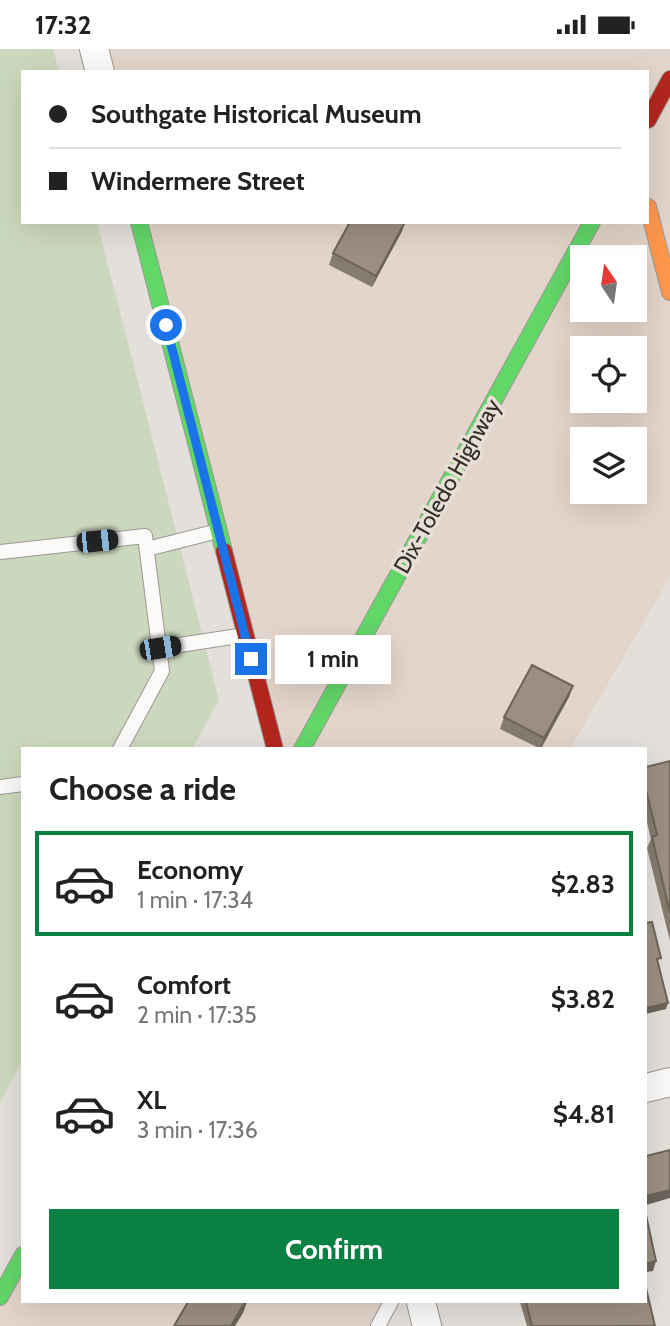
<!DOCTYPE html>
<html lang="en">
<head>
<meta charset="utf-8">
<style>
  :root { --surface:#fff; --page:#f2f2f2; --text:#222; --muted:#767676; --line:#e0e0e0; --accent:#0b8043 }
  body { margin:0; font-family:Cabin,sans-serif; background:var(--page); color:var(--text); height:100vh; display:flex; flex-direction:column; font-size:26px; white-space:nowrap }
  * { box-sizing:border-box; margin:0 }
  p { font-size:23px; color:var(--muted) }
  .icon { flex:none; width:38px; height:38px; fill:none; stroke:currentColor; stroke-width:2; stroke-linecap:round; stroke-linejoin:round }
  .map { position:relative; flex:1; overflow:hidden }
  .drawer { position:absolute; left:21px; top:698px; width:626px; height:556px; display:flex; flex-direction:column; background:var(--surface); border-radius:0px; box-shadow:0 7px 28px #0002 }
  .drawer>* { flex:none }
  .banner { position:absolute; left:21px; top:21px; width:628px; height:154px; border-radius:0px; box-shadow:0 7px 28px #0002; display:grid; align-content:center; height:154px; padding:0 28px; background:var(--surface) }
  .needle { width:46px; rotate:347deg }
  .controls { position:absolute; left:570px; top:196px; display:grid; gap:14px }
  .controls a { display:grid; place-items:center; width:77px; height:77px; border-radius:0px; background:var(--surface); box-shadow:0 7px 28px #0002; font-size:35px }
  .end { position:absolute; width:32px; height:32px; margin:-16px; border:9px solid #1a73e8; background:#fff; box-shadow:0 0 0 4px #fff }
  .from { border-radius:50% }
  .bubble { position:absolute; height:49px; border-radius:0px; background:var(--surface); box-shadow:0 7px 28px #0002; font-size:23px; font-weight:700; line-height:49px; text-align:center }
  .car { position:absolute; width:21px; height:42px; margin:-21px -10px; border-radius:9px; box-shadow:0 0 5px 2px #0007; background:linear-gradient(#222 24%,#8ab4d8 0 40%,#222 0 76%,#8ab4d8 0 86%,#222 0) }
  .banner b { display:flex; align-items:center; gap:24px; height:66px; font-size:26px }
  .banner b+b { border-top:2px solid var(--line) }
  .banner i { width:18px; height:18px; background:var(--text) }
  ul { padding:0; list-style:none }
  li { display:flex; align-items:center; gap:21px; height:105px; margin:0 14px 10px; padding:0 14px; border:4px solid transparent; border-radius:0px }
  li div { flex:1 }
  li b { display:block; font-size:26px }
  li em { font-style:normal; font-weight:700 }
  li.selected { border-color:var(--accent) }
  li>.icon { width:63px; height:63px; stroke-width:1.5 }
  h2 { padding:0 28px; font-size:32px; line-height:84px }
  .action { display:flex; gap:14px; margin-top:auto; padding:14px 28px }
  .action a { flex:1; height:80px; border-radius:0px; background:var(--accent); color:#fff; font-size:28px; font-weight:700; line-height:80px; text-align:center }
  .status { display:flex; justify-content:space-between; align-items:center; height:49px; padding:0 35px; background:var(--surface); direction:ltr }
  .status svg { height:19px; fill:currentColor }
  .map>svg:first-child { display:block }
  .commercial { fill:#e2d5cb; fill-rule:evenodd }
  .green { fill:#ccd8bd }
  .lines { fill:none; stroke-linecap:round; stroke-linejoin:round }
  .lane-casing { stroke:#9b9894; stroke-width:16 }
  .street-casing { stroke:#9b9894; stroke-width:30 }
  .fast-casing { stroke:#9b9894; stroke-width:18 }
  .slow-casing { stroke:#9b9894; stroke-width:18 }
  .jam-casing { stroke:#9b9894; stroke-width:18 }
  .lane { stroke:#fbfaf9; stroke-width:14 }
  .street { stroke:#fbfaf9; stroke-width:28 }
  .fast { stroke:#63d668; stroke-width:16 }
  .slow { stroke:#ff974d; stroke-width:16 }
  .jam { stroke:#b3261e; stroke-width:16 }
  .wall { fill:#867b6f }
  .shaded-wall { fill:#6d645a }
  .building { fill:#9c8f81; stroke:#6d645a; stroke-width:2 }
  .route { stroke:#1a73e8; stroke-width:9 }
  .labels { text-anchor:middle; dominant-baseline:central; stroke-width:7; stroke-linejoin:round; paint-order:stroke }
  .street-label { font-size:23px; fill:#2f2c29; stroke:#e7dfd6 }
</style>
</head>
<body>
<div class="status"><b>17:32</b><svg viewBox="0 0 49 12"><path d="M0 12V9h3v3zM5 12V6h3v6zM10 12V3h3v9zM15 12V0h3v12zM26 1h20v11H26zM47 4h2v5h-2z"/></svg></div>
<div class="map">
<svg width="670" height="1277" viewBox="0 0 670 1277">
  <rect width="100%" height="100%" fill="#e3dfda"/>
  <!-- commercial -->
  <g class="commercial">
    <path d="M94,0H670V528L570,700H275L139,173H648V23H100ZM583,208H635V261H583ZM583,299H635V352H583ZM583,390H635V443H583Z"/>
    <polygon points="23,1206 23,1253 391,1253 378,1277 0,1277 0,1248"/>
  </g>
  <!-- green -->
  <polygon class="green" points="0,0 53,0 59,23 23,23 23,173 97,173 219,651 192,700 23,700 23,1011 0,1053"/>
  <g class="lines">
    <!-- lane casing -->
    <g class="lane-casing">
      <g id="lane">
        <polyline points="147,500 218,482"/>
        <polyline points="0,503 145,487 162,622 120,700"/>
        <polyline points="160,599 245,586"/>
        <polyline points="0,738 23,735"/>
        <polyline points="378,1277 391,1253"/>
      </g>
    </g>
    <!-- street casing -->
    <g class="street-casing">
      <g id="street">
        <polyline points="94,0 100,23"/>
        <polyline points="646,1039 670,1033"/>
        <polyline points="421,1253 427,1277"/>
      </g>
    </g>
    <!-- fast casing -->
    <g class="fast-casing">
      <g id="fast">
        <polyline points="139,173 224,502"/>
        <polyline points="302,700 592,173"/>
        <polyline points="0,1248 23,1206"/>
      </g>
    </g>
    <!-- slow casing -->
    <g class="slow-casing">
      <polyline id="slow" points="648,158 670,243"/>
    </g>
    <!-- jam casing -->
    <g class="jam-casing">
      <g id="jam">
        <polyline points="648,71 670,30"/>
        <polyline points="224,502 275,700"/>
      </g>
    </g>
    <!-- lane -->
    <use href="#lane" class="lane"/>
    <!-- street -->
    <use href="#street" class="street"/>
    <!-- fast -->
    <use href="#fast" class="fast"/>
    <!-- slow -->
    <use href="#slow" class="slow"/>
    <!-- jam -->
    <use href="#jam" class="jam"/>
  </g>
  <!-- wall -->
  <g class="wall">
    <polygon points="402,182 372,238 329,216 333,204"/>
    <polygon points="573,637 569,648 541,700 500,680 504,668"/>
    <polygon points="670,712 670,892 647,799 651,790 646,769 646,718"/>
    <polygon points="520,1253 646,1253 655,1277 527,1277"/>
  </g>
  <!-- shaded-wall -->
  <g class="shaded-wall">
    <polygon points="405,173 402,182 372,238 376,227"/>
    <polygon points="573,637 569,648 540,700 544,689"/>
    <polygon points="668,954 666,960 646,965 646,959"/>
    <polygon points="670,1141 670,1149 646,1156 646,1147"/>
    <polygon points="656,1212 653,1222 646,1223 646,1215"/>
    <polygon points="245,1253 247,1253 243,1264 235,1277 231,1277"/>
  </g>
  <!-- building -->
  <g class="building">
    <polygon points="350,173 405,173 376,227 333,204"/>
    <polygon points="532,616 573,637 544,689 504,668"/>
    <polygon points="670,712 670,864 652,788 657,786 646,741 646,718"/>
    <polygon points="652,873 661,909 657,910 668,954 646,959 646,874"/>
    <polygon points="670,1101 670,1141 646,1147 646,1107"/>
    <polygon points="646,1166 656,1212 646,1215"/>
    <polygon points="646,1239 655,1277 532,1277 526,1253 646,1253"/>
    <polygon points="188,1253 245,1253 231,1277 174,1277"/>
  </g>
  <g class="lines">
    <!-- route -->
    <polyline class="route" points="166,276 251,610"/>
  </g>
  <g class="labels">
    <!-- street labels -->
    <g class="street-label">
      <text transform="translate(447 437) rotate(-61)">Dix-Toledo Highway</text>
    </g>
  </g>
</svg>
<div class="controls">
<a><svg class="needle" viewBox="-14 -14 28 28"><path d="M0-13l5 13h-10z" fill="#e53935"/><path d="M0 13l5-13h-10z" fill="#767676"/></svg></a>
<a><svg class="icon" aria-label="locate" viewBox="0 0 24 24"><circle cx="12" cy="12" r="6"/><path d="M12 2v4M12 18v4M2 12h4M18 12h4"/></svg></a>
<a><svg class="icon" aria-label="layers" viewBox="0 0 24 24"><path d="M12 4l9 5-9 5-9-5zM3 14l9 5 9-5"/></svg></a>
</div>
<i class="end from" style="left:166px;top:276px"></i>
<i class="end" style="left:251px;top:610px"></i>
<div class="bubble" style="left:275px;top:586px;width:116px">1 min</div>
<i class="car" style="left:97px;top:492px;rotate:84deg"></i>
<i class="car" style="left:160px;top:599px;rotate:81deg"></i>
<div class="banner">
<b><i class="from"></i>Southgate Historical Museum</b>
<b><i></i>Windermere Street</b>
</div>
<section class="drawer">
<h2>Choose a ride</h2>
<ul>
<li class="selected"><svg class="icon" aria-label="car" viewBox="0 0 24 24"><path d="M5 17H2v-5l4-1 3-4h7l3 4 3 1v5h-3M9 17h6M6 11h13"/><circle cx="7" cy="17" r="2"/><circle cx="17" cy="17" r="2"/></svg><div><b>Economy</b><p>1 min · 17:34</p></div><em>$2.83</em></li>
<li><svg class="icon" aria-label="car" viewBox="0 0 24 24"><path d="M5 17H2v-5l4-1 3-4h7l3 4 3 1v5h-3M9 17h6M6 11h13"/><circle cx="7" cy="17" r="2"/><circle cx="17" cy="17" r="2"/></svg><div><b>Comfort</b><p>2 min · 17:35</p></div><em>$3.82</em></li>
<li><svg class="icon" aria-label="car" viewBox="0 0 24 24"><path d="M5 17H2v-5l4-1 3-4h7l3 4 3 1v5h-3M9 17h6M6 11h13"/><circle cx="7" cy="17" r="2"/><circle cx="17" cy="17" r="2"/></svg><div><b>XL</b><p>3 min · 17:36</p></div><em>$4.81</em></li>
</ul>
<div class="action"><a>Confirm</a></div>
</section>
</div>
</body>
</html>
